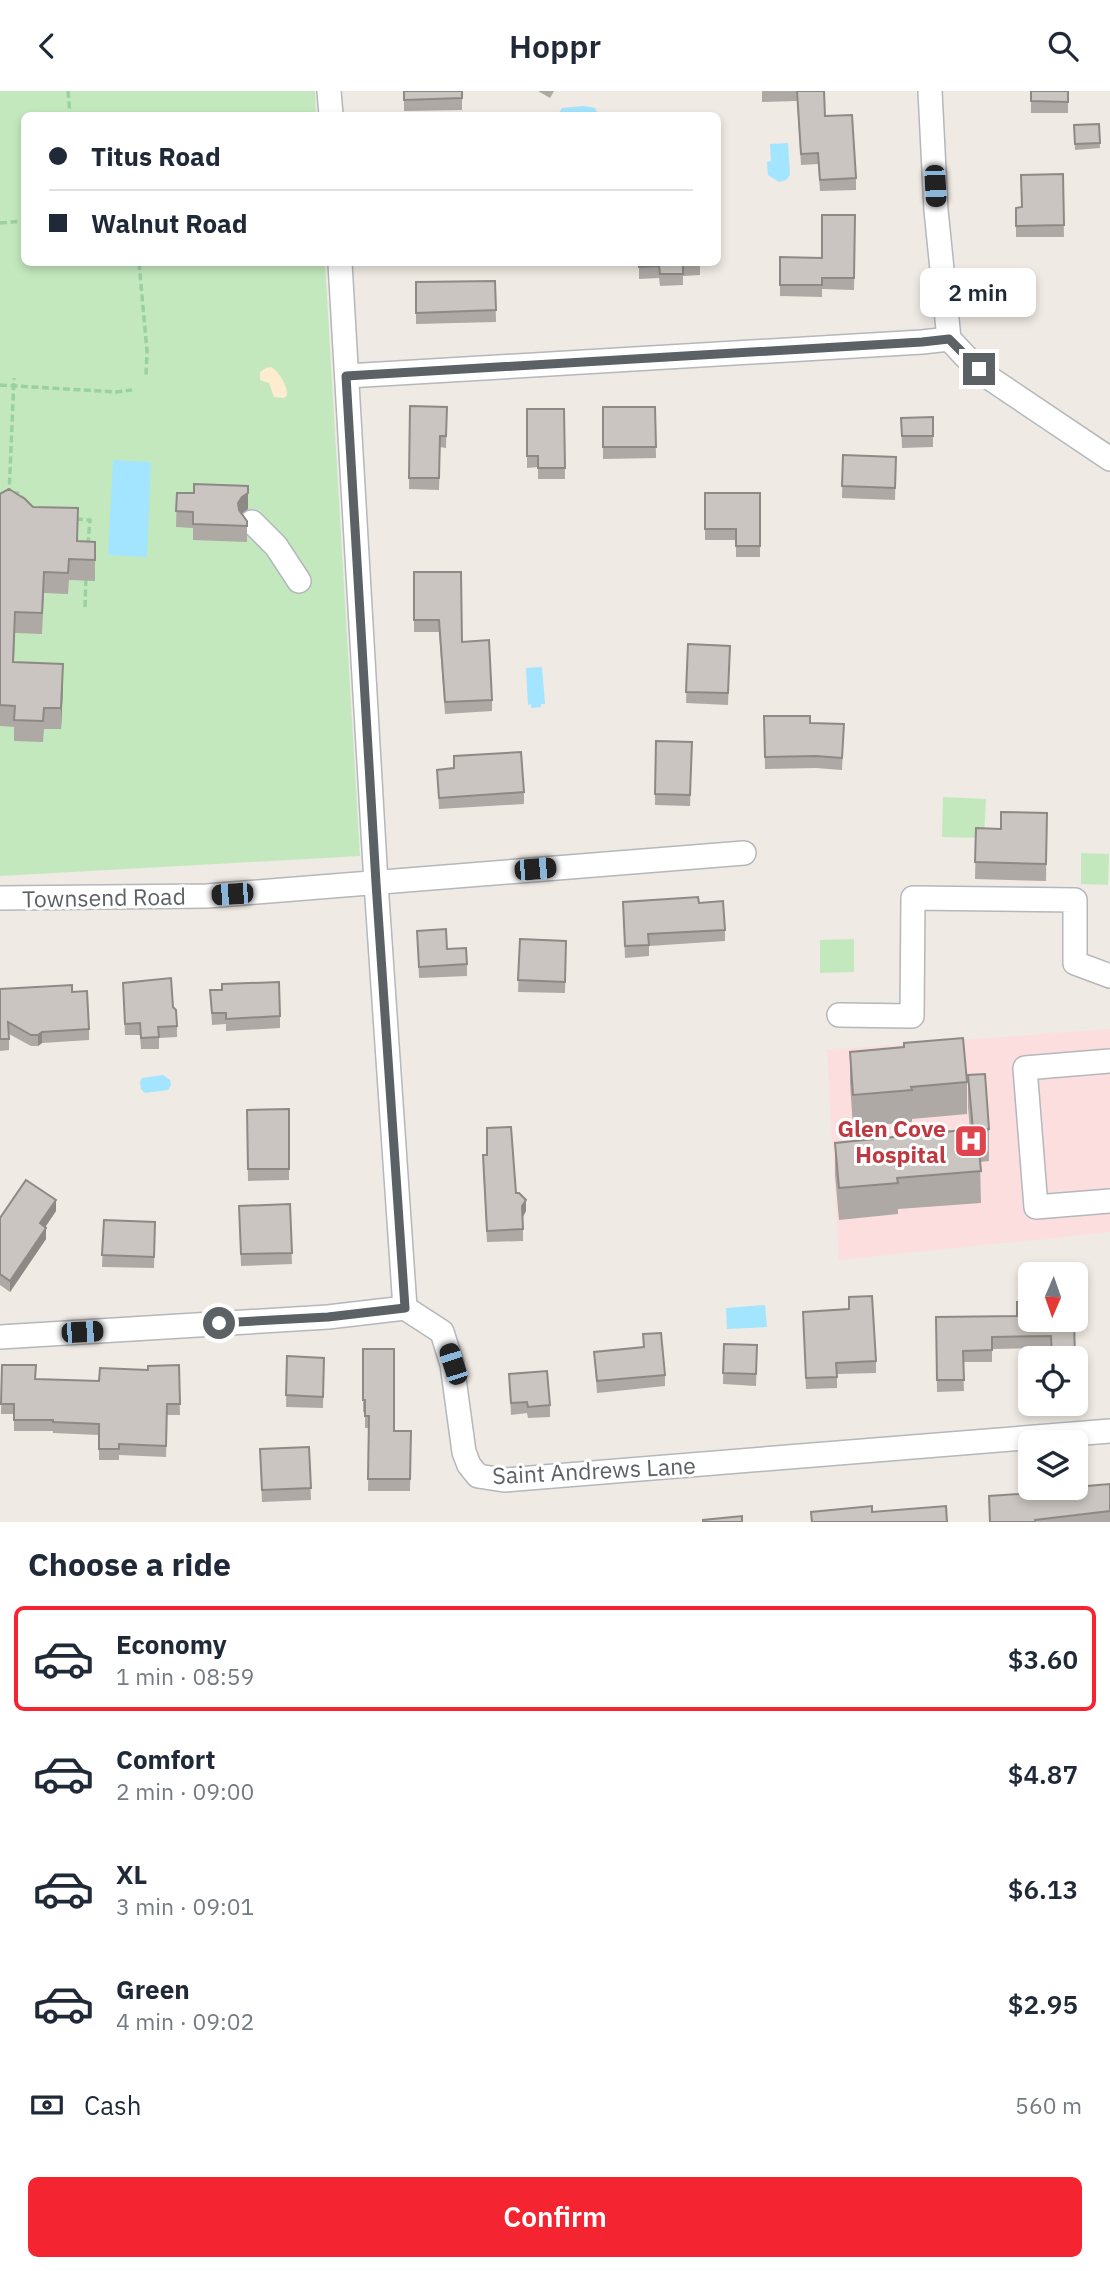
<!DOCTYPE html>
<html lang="en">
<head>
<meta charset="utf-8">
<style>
  :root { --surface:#fff; --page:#f2f2f3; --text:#1f2937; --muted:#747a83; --line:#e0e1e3; --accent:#f42431 }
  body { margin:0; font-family:"IBM Plex Sans",sans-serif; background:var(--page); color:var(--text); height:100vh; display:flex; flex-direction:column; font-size:26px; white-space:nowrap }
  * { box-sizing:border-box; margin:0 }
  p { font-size:23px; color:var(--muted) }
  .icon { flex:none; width:38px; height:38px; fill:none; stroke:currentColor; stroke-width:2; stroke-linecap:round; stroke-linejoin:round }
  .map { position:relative; height:1431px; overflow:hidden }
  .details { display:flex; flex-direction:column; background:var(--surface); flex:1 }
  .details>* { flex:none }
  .hud { position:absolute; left:21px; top:21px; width:700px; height:154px; border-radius:10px; box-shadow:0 4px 10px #0003; display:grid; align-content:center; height:154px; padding:0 28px; background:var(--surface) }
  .needle { width:46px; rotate:182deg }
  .buttons { position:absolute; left:1018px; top:1171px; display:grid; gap:14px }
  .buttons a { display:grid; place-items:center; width:70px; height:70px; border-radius:10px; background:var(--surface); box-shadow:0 4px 10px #0003; font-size:35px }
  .end { position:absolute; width:32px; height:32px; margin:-16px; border:9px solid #5b6165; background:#fff; box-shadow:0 0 0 4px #fff }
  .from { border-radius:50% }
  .bubble { position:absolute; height:49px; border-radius:10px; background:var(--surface); box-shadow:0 4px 10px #0003; font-size:23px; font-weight:600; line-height:49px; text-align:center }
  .car { position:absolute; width:21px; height:42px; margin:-21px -10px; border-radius:9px; box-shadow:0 0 5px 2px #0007; background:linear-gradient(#222 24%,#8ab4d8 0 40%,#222 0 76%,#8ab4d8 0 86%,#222 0) }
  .hud b { display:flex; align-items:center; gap:24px; height:66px; font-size:26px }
  .hud b+b { border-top:2px solid var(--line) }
  .hud i { width:18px; height:18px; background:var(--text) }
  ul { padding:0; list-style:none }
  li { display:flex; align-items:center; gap:21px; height:105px; margin:0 14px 10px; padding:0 14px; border:4px solid transparent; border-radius:10px }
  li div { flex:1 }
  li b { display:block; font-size:26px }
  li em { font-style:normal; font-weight:600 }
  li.current { border-color:var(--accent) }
  li>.icon { width:63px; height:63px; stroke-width:1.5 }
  h2 { padding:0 28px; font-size:32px; line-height:84px }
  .pay { display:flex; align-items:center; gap:18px; height:77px; padding:0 28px; font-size:26px }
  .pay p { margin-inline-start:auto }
  .button { display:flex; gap:14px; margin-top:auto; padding:14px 28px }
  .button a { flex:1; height:80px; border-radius:10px; background:var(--accent); color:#fff; font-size:28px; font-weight:600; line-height:80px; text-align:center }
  header { display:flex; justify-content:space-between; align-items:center; height:91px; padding:0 28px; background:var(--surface); font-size:32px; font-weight:600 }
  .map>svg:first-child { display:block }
  .medical { fill:#fddedf }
  .green { fill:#c4e8be }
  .sand { fill:#fdecd0 }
  .water { fill:#a3e4ff }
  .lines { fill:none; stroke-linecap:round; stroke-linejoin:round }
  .minor-casing { stroke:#b4b7bb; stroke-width:26 }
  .path { stroke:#9ad1a2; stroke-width:3.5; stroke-dasharray:7 3.5; stroke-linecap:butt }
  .minor { stroke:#fff; stroke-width:23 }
  .wall { fill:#aea9a5 }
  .shaded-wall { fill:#8d8a86 }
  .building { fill:#cac5c0; stroke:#8d8a86; stroke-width:2 }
  .route { stroke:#5b6165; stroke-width:9 }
  .labels { text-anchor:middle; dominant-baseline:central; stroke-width:6; stroke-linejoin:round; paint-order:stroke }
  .street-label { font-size:23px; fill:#5b6165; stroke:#fff }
  .health-label { font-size:23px; font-weight:bold; fill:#be3a42; stroke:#fff; text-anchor:end }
</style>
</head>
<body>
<header><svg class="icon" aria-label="back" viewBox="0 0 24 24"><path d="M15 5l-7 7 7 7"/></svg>Hoppr<svg class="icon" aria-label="search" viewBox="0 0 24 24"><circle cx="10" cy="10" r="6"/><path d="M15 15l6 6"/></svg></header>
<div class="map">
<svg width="1110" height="1431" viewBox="0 0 1110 1431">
  <rect width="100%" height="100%" fill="#efeae3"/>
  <!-- medical -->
  <polygon class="medical" points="1110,938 1110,1141 839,1169 827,959"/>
  <!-- green -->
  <g class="green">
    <polygon points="0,0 315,0 316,24 24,24 24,172 325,172 360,765 0,785"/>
    <polygon points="943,706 986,708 984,747 942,746"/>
    <polygon points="1081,762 1109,763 1108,794 1081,793"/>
    <polygon points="854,848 854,881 820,882 820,849"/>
  </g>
  <!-- sand -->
  <path class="sand" d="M271,276C279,280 288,296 287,304L284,307L274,306L269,292L260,289V281L266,277Z"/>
  <!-- water -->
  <g class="water">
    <polygon points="584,15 595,17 598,24 558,24 562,17"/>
    <polygon points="788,52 790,84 786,89 779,91 768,84 767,71 771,70 770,53"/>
    <polygon points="113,369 151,371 147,466 108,464"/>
    <polygon points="542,576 545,613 541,613 541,616 531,617 531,613 528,614 526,577"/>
    <polygon points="163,984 170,989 171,994 168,999 145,1002 141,998 140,991 142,987"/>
    <polygon points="765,1214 767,1236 727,1238 726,1217"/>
  </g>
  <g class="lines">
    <!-- minor casing -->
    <g class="minor-casing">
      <g id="minor">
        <polyline points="329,0 331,24"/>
        <polyline points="930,0 936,119 949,248 967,267 991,288 1110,368"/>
        <polyline points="340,172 376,792 405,1217 442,1241 452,1273 464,1361 469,1374 478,1385 504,1389 1110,1340"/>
        <polyline points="347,285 922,251 949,248"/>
        <polyline points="252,431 276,455 299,490"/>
        <polyline points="0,807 207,805 744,762"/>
        <polyline points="839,924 912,925 913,807 1075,809 1075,872 1110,885"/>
        <polyline points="1110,970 1025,977 1036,1116 1110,1110"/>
        <polyline points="0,1246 328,1226 405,1217"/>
      </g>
    </g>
    <!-- path -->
    <g class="path">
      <polyline points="68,0 70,24"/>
      <polyline points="0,132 24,130"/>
      <polyline points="139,172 147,260 146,284"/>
      <polyline points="0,294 116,301 132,299"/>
      <polyline points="12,402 18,402 26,410"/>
      <polyline points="9,404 14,287"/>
      <polyline points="76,428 90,429 88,453"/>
      <polyline points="85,516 86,485"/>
    </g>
    <!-- minor -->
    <use href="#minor" class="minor"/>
  </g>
  <!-- wall -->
  <g class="wall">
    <polygon points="404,0 462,0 462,19 404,20"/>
    <polygon points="538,0 554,0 550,7"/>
    <polygon points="762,0 824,0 825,25 856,87 856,99 820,100 818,73 801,74 797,10 762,11"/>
    <rect x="1031" y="0" width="37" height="22"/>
    <polygon points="1099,33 1100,57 1075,59 1074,34"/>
    <polygon points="1063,83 1064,146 1016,146 1016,117 1022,116"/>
    <polygon points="855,124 854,199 822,198 822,206 780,205 780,166 822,167"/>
    <polygon points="639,172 700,172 700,184 683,185 683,194 660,195 659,187 639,188"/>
    <polygon points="495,190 496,231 416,233 416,191"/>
    <polygon points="410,315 447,316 446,357 440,356 439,399 409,398"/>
    <polygon points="603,316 655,316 656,367 603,368"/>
    <polygon points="527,318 564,318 565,388 538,388 538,376 527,377"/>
    <polygon points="933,326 933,356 902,357 901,327"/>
    <polygon points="843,364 896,366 895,409 842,407"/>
    <polygon points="248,395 248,418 241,423 247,430 247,451 193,449 193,437 176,436 177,402 194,402"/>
    <polygon points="705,402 760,402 760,466 736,466 736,449 705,449"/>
    <polygon points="0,403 33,416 78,450 95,451 95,490 69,489 68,503 44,502 42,543 15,542 14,571 63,594 61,638 44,638 43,651 14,650 14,636 0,635"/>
    <polygon points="414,481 492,609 492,620 445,623 439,541 414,541"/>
    <polygon points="688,553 730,555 728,614 686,612"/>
    <polygon points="764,625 810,632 844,633 842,679 816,677 765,678"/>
    <polygon points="692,651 690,715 655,714 655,703"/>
    <polygon points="454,665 524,701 524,713 439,718 437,679 454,677"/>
    <polygon points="1047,722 1046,790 975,788 976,737 1001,738"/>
    <polygon points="623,811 699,812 725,839 725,850 649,855 649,865 625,867"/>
    <polygon points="417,840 447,858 467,873 467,885 419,887"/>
    <polygon points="520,848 566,850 565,902 518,901"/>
    <polygon points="123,892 173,916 177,935 177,946 159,947 159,958 141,958 140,944 125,944"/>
    <polygon points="0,898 72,901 89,938 89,949 42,952 38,955 31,955 9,943 9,959 0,960"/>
    <polygon points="210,899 280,925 280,937 226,940 226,933 212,934"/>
    <polygon points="850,961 967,991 967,1023 912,1028 912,1031 853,1036 850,992"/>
    <polygon points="968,984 989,1038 989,1070 980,1071 981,1112 898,1118 898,1123 839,1129 835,1084 835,1052 970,1039 968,1016"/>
    <polygon points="289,1018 289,1089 248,1090 247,1019"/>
    <polygon points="483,1076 516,1102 526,1120 523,1126 523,1150 487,1151"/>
    <polygon points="290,1113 292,1173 241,1175 239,1115"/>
    <polygon points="56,1120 45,1136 46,1148 10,1201 0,1194 0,1127"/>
    <polygon points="104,1129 155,1131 154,1177 102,1176"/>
    <polygon points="849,1206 876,1270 876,1282 837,1283 837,1297 806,1298 803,1221 849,1219"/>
    <polygon points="936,1226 1074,1228 1051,1257 992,1258 992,1271 963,1271 964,1300 937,1301"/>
    <polygon points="643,1243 665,1284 665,1295 597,1302 594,1261 643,1256"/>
    <polygon points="724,1253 757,1254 756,1295 723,1293"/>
    <polygon points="363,1258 394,1340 411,1340 410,1400 368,1400 369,1337 365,1337 365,1321 363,1321"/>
    <polygon points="287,1265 324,1267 323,1317 286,1316"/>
    <polygon points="2,1274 36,1288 99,1290 148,1279 179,1274 180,1324 167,1324 166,1366 119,1364 119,1369 99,1369 99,1344 53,1342 53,1340 14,1340 14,1323 1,1323"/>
    <polygon points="509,1283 550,1314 550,1326 528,1327 527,1322 511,1324"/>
    <polygon points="309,1356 311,1409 262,1411 260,1358"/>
    <polygon points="1110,1393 1110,1431 990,1431 989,1405 1076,1399"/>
  </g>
  <!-- shaded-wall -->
  <g class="shaded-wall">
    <polygon points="248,402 248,418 242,422 238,428 238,412 242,406"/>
    <polygon points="63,573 63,594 61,638 61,617"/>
    <polygon points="42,941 42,952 38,955 38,944"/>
    <polygon points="56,1109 56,1120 40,1144 40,1132"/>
    <polygon points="526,1109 526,1120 522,1127 522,1115"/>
    <polygon points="46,1137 46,1148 10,1201 10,1190"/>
  </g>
  <!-- building -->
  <g class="building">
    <polygon points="404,0 462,0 462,7 404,9"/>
    <polygon points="797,0 824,0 825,25 852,24 856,87 820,89 818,62 801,63"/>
    <polygon points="1031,0 1068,0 1068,11 1031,10"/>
    <polygon points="1099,33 1100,52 1075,53 1074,34"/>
    <polygon points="1063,83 1064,134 1016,135 1016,117 1022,116 1021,84"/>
    <polygon points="822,124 855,124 854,187 822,187 822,194 780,194 780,166 822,167"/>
    <polygon points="639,172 700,172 700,173 683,173 683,183 660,183 659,175 639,176"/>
    <polygon points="495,190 496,219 416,222 416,191"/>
    <polygon points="410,315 447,316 446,345 440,345 439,387 409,387"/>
    <polygon points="603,316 655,316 656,356 603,356"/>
    <polygon points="527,318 564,318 565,377 538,377 538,365 527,365"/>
    <polygon points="933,326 933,345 902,345 901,327"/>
    <polygon points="843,364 896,366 895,397 842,395"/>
    <polygon points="194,393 248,395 248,402 242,406 238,412 239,419 247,430 247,435 193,433 193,421 176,420 177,402 194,402"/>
    <polygon points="9,398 25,408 33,416 78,417 77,450 95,451 95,469 69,468 68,482 44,481 42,522 15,521 13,571 63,573 61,617 44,617 43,630 14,629 15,615 0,614 0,403"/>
    <polygon points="705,402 760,402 760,455 736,455 736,438 705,438"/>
    <polygon points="414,481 461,481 462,551 489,549 492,609 445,611 439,529 414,529"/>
    <polygon points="688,553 730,555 728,602 686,601"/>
    <polygon points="764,625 810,625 810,632 844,633 842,667 816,665 765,666"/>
    <polygon points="656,650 692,651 690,704 655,703"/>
    <polygon points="521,661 524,701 439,707 437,679 454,677 454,665"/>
    <polygon points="1001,721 1047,722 1046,773 975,771 976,737 1001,738"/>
    <polygon points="698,806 699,812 723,810 725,839 648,843 649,854 625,855 623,811"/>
    <polygon points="446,838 447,858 466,857 467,873 419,876 417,840"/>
    <polygon points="520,848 566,850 565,891 518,889"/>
    <polygon points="171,887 173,916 176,919 177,935 158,936 159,946 141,947 140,932 125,933 123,892"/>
    <polygon points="279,891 280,925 226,928 226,922 212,922 210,899 222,899 222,893"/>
    <polygon points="72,894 72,901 87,900 89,938 42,941 38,944 31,944 8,931 9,948 0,948 0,898"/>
    <polygon points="963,947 967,991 911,996 912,999 853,1004 850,961 904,956 904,952"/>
    <polygon points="985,983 989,1038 977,1039 981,1080 897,1087 898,1092 839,1097 835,1052 973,1038 968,984"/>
    <polygon points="289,1018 289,1078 248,1078 247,1019"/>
    <polygon points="511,1036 516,1102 519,1102 526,1109 522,1115 523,1138 487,1140 483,1064 487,1064 487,1037"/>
    <polygon points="26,1089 56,1109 40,1132 46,1137 10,1190 0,1183 0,1127"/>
    <polygon points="290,1113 292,1162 241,1163 239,1115"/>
    <polygon points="104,1129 155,1131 154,1166 102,1164"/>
    <polygon points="872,1205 876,1270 836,1272 837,1286 806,1287 803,1221 849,1218 849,1206"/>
    <polygon points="1017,1211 1031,1211 1031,1228 1074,1228 1075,1267 1052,1267 1051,1245 992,1246 992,1259 963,1260 964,1289 937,1289 936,1226 1017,1225"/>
    <polygon points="661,1242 665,1284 597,1290 594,1261 644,1256 643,1243"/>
    <polygon points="724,1253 757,1254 756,1283 723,1282"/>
    <polygon points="363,1258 394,1258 394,1340 411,1340 410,1388 368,1388 369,1325 365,1325 365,1309 363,1309"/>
    <polygon points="287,1265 324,1267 323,1306 286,1304"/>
    <polygon points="2,1274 36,1274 35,1288 99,1290 100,1277 148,1279 148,1275 179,1274 180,1313 167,1313 166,1355 119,1353 119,1358 99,1358 99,1333 53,1331 53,1329 14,1329 14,1313 1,1313"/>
    <polygon points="547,1280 550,1314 528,1316 527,1311 511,1312 509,1283"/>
    <polygon points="309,1356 311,1397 262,1399 260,1358"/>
    <polygon points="1110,1393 1110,1420 1035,1429 1035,1431 990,1431 989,1405 1077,1399 1076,1396"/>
    <polygon points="872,1415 872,1421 946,1415 947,1431 812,1431 811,1421"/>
    <polygon points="742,1425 742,1431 703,1431 703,1429"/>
  </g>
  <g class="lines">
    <!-- route -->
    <polyline class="route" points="219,1232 328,1226 405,1217 376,792 346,285 922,251 949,248 979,278"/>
  </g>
  <!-- icons -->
  <defs>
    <g id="hospital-square" transform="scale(1.75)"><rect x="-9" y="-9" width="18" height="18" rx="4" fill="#e0444e" stroke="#fff"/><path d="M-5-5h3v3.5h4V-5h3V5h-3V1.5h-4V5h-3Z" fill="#fff"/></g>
  </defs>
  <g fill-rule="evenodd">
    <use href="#hospital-square" x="971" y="1050"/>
  </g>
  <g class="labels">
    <!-- street labels -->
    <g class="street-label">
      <text transform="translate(104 806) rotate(-1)">Townsend Road</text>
      <text transform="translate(594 1379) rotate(-3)">Saint Andrews Lane</text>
    </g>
    <!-- health labels -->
    <g class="health-label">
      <text x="946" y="1037">Glen Cove<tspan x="946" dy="26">Hospital</tspan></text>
    </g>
  </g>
</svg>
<div class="buttons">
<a><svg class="needle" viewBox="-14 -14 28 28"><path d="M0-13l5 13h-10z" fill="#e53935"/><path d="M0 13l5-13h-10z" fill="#747a83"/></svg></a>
<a><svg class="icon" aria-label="locate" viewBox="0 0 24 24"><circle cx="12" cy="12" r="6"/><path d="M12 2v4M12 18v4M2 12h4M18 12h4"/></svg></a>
<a><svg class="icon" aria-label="layers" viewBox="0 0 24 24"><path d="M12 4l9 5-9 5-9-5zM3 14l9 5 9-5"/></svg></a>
</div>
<i class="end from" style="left:219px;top:1232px"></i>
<i class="end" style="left:979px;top:278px"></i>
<div class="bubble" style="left:920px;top:177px;width:116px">2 min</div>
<i class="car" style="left:935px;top:95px;rotate:177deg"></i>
<i class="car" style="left:535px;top:778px;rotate:85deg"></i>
<i class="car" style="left:232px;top:803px;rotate:266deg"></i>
<i class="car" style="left:82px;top:1241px;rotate:87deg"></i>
<i class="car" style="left:453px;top:1273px;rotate:342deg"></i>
<div class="hud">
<b><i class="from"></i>Titus Road</b>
<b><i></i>Walnut Road</b>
</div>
</div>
<section class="details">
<h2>Choose a ride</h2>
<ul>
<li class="current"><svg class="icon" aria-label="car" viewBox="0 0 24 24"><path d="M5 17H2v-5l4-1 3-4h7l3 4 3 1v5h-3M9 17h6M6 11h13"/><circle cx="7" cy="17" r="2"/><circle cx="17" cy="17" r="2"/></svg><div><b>Economy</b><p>1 min · 08:59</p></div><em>$3.60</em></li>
<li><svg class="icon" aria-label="car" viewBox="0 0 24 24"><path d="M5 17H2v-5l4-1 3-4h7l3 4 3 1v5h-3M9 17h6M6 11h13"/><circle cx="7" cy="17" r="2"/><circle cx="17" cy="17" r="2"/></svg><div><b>Comfort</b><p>2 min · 09:00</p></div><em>$4.87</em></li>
<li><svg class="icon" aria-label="car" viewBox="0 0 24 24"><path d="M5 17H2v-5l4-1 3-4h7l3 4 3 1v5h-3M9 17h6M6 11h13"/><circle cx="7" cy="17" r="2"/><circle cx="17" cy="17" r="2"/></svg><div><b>XL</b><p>3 min · 09:01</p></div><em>$6.13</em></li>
<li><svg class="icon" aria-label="car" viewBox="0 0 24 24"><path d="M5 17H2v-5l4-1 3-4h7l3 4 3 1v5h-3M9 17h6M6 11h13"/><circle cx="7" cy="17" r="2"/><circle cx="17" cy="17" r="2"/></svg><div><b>Green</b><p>4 min · 09:02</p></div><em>$2.95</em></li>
</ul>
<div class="pay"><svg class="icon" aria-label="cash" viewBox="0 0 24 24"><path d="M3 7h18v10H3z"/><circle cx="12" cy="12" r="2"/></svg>Cash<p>560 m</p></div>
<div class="button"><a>Confirm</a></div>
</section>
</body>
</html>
